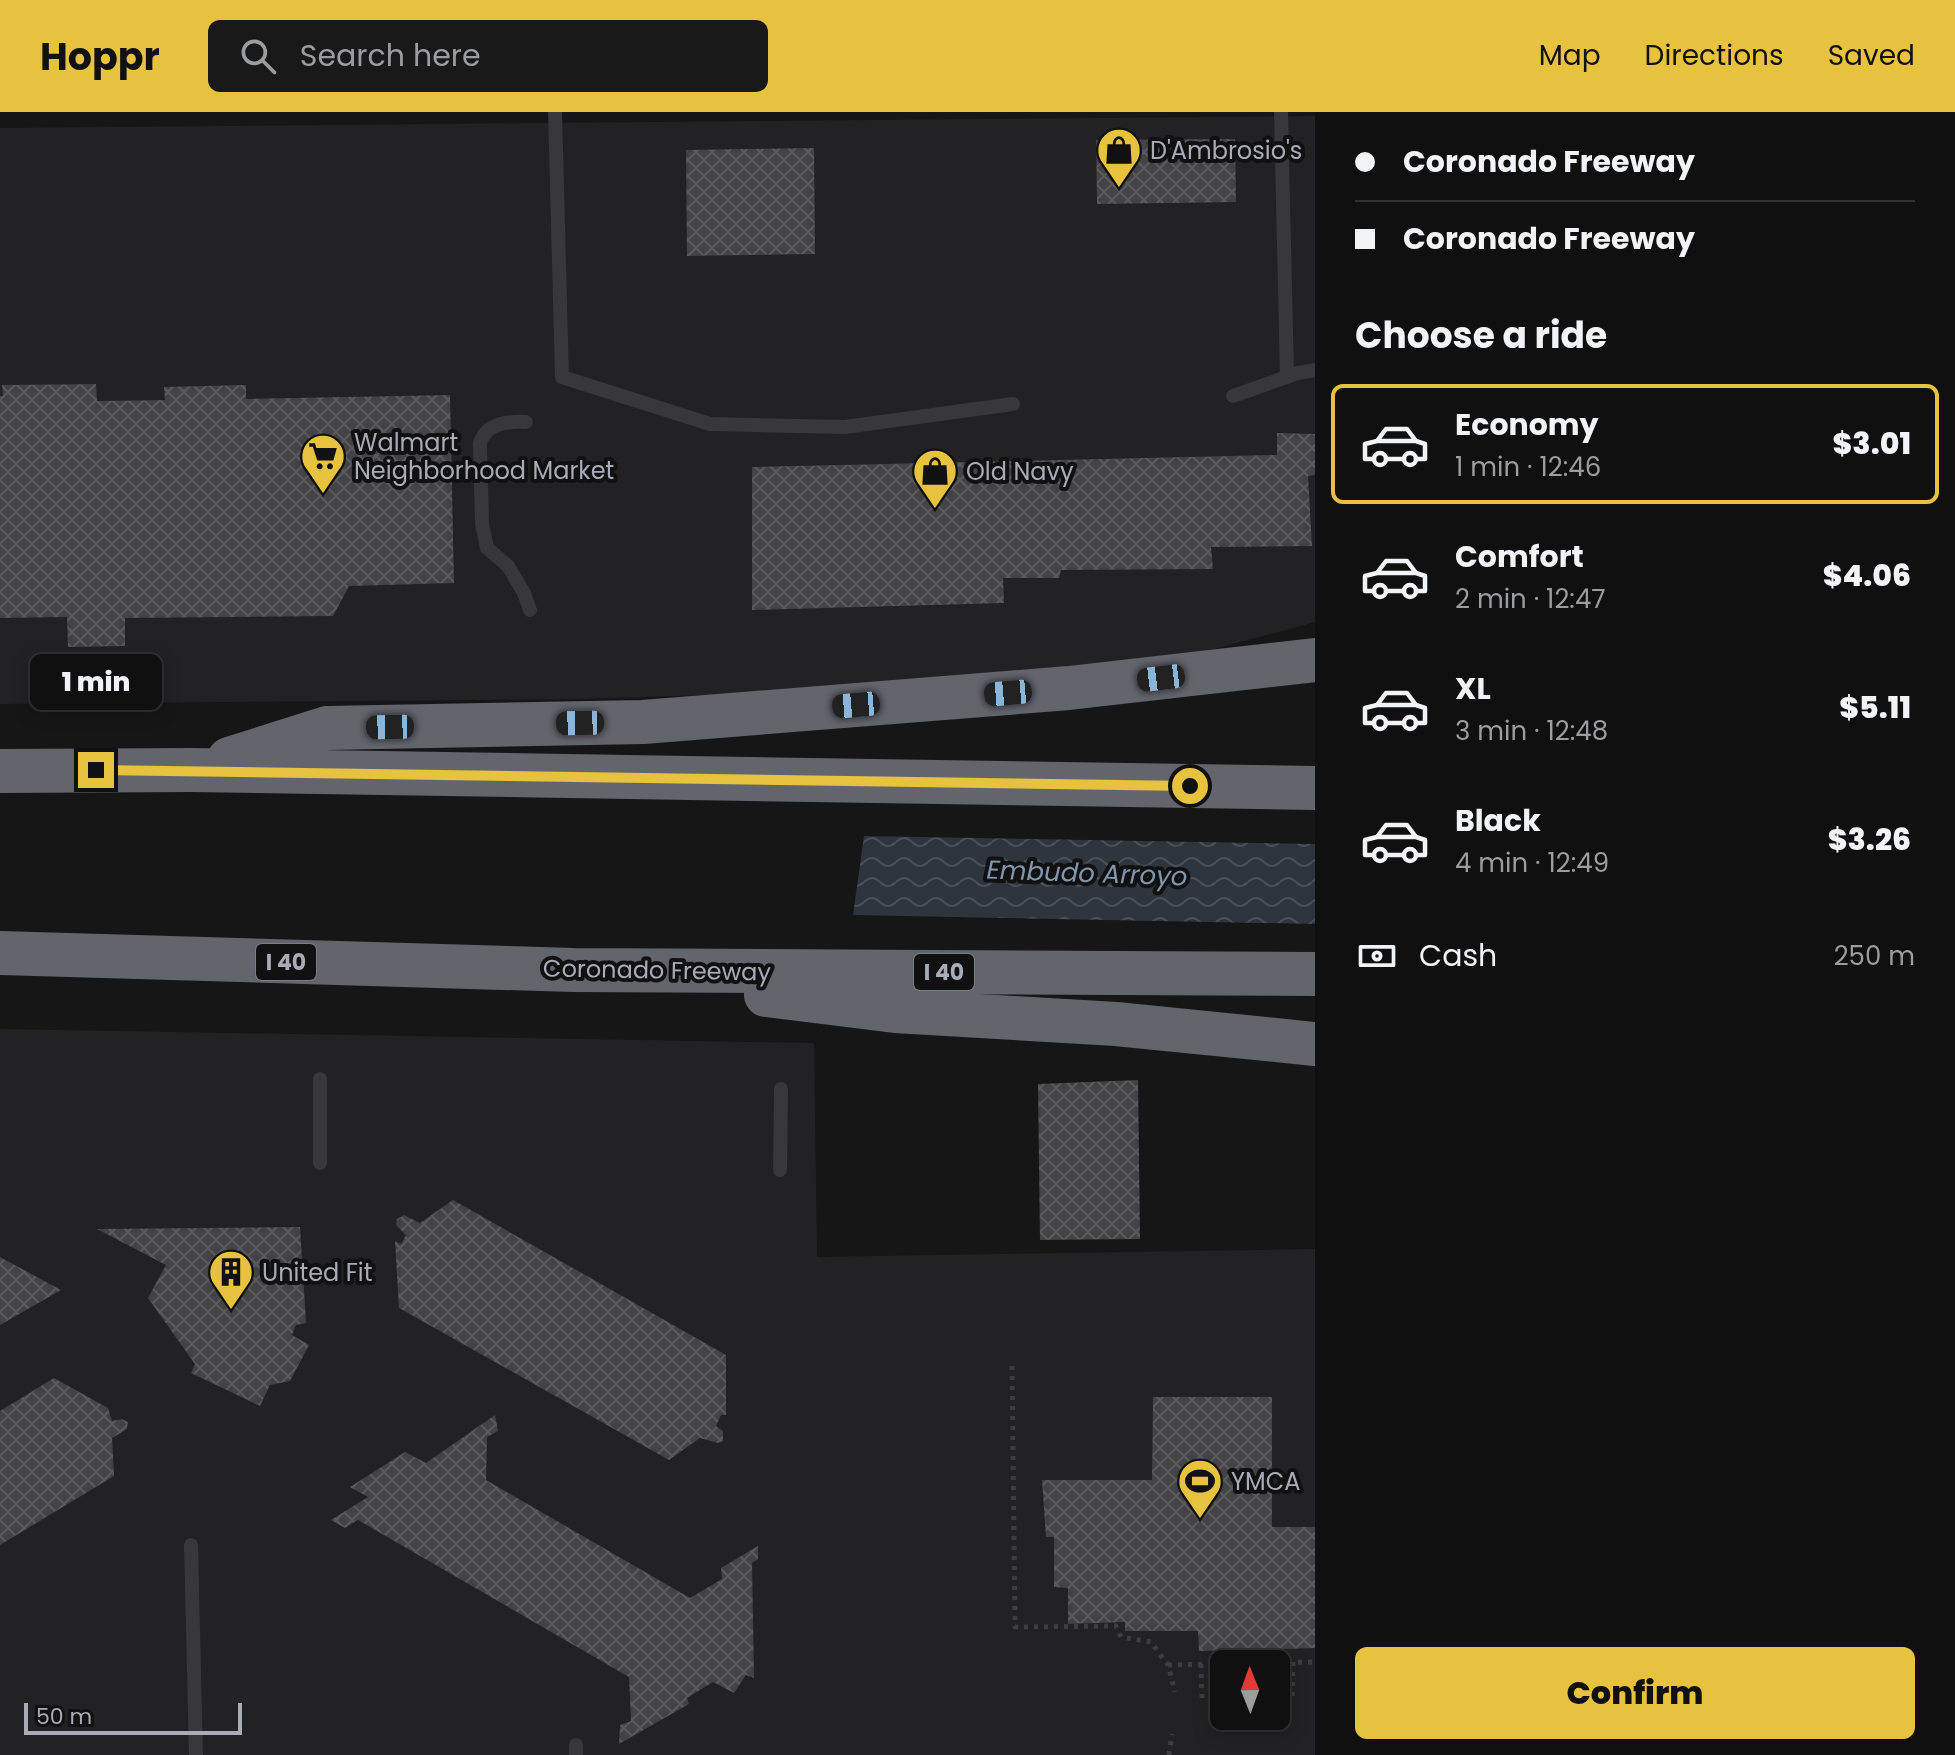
<!DOCTYPE html>
<html lang="en">
<head>
<meta charset="utf-8">
<style>
  :root { --surface:#101011; --page:#19191a; --text:#f1f3f6; --muted:#9c9d9f; --line:#303031; --accent:#e6c23f }
  body { margin:0; font-family:Poppins,sans-serif; background:var(--page); color:var(--text); height:100vh; display:flex; flex-direction:column; font-size:30px; white-space:nowrap }
  * { box-sizing:border-box; margin:0 }
  p { font-size:26px; color:var(--muted) }
  .icon { flex:none; width:44px; height:44px; fill:none; stroke:currentColor; stroke-width:2; stroke-linecap:round; stroke-linejoin:round }
  .map { position:relative; flex:1; overflow:hidden }
  .details { display:flex; flex-direction:column; background:var(--surface); width:640px }
  .details>* { flex:none }
  .top-card { display:grid; align-content:center; height:176px; padding:0 40px; background:var(--surface) }
  .needle { width:52px; rotate:359deg }
  .controls { position:absolute; left:1210px; top:1538px; display:grid; gap:16px }
  .controls a { display:grid; place-items:center; width:80px; height:80px; border-radius:12px; background:var(--surface); box-shadow:0 4px 20px #0003,0 0 0 2px var(--line); font-size:40px }
  .scale { position:absolute; left:24px; bottom:20px; width:218px; box-sizing:border-box; padding-left:8px; border:4px solid #a9abb7; border-top:0; font-size:22px; line-height:28px; white-space:nowrap; color:#a9abb7; -webkit-text-stroke:6px #111112; paint-order:stroke }
  .end { position:absolute; width:36px; height:36px; margin:-18px; border:10px solid #e6c23f; background:#111; box-shadow:0 0 0 4px #111 }
  .from { border-radius:50% }
  .bubble { position:absolute; height:56px; border-radius:12px; background:var(--surface); box-shadow:0 4px 20px #0003,0 0 0 2px var(--line); font-size:26px; font-weight:800; line-height:56px; text-align:center }
  .car { position:absolute; width:24px; height:48px; margin:-24px -12px; border-radius:10px; box-shadow:0 0 6px 2px #0007; background:linear-gradient(#222 24%,#8ab4d8 0 40%,#222 0 76%,#8ab4d8 0 86%,#222 0) }
  .top-card b { display:flex; align-items:center; gap:28px; height:76px; font-size:30px }
  .top-card b+b { border-top:2px solid var(--line) }
  .top-card i { width:20px; height:20px; background:var(--text) }
  ul { padding:0; list-style:none }
  li { display:flex; align-items:center; gap:24px; height:120px; margin:0 16px 12px; padding:0 24px; border:4px solid transparent; border-radius:12px }
  li div { flex:1 }
  li b { display:block; font-size:30px }
  li em { font-style:normal; font-weight:800 }
  li.selected { border-color:var(--accent) }
  li>.icon { width:72px; height:72px; stroke-width:1.5 }
  h2 { padding:0 40px; font-size:36px; line-height:96px }
  .pay { display:flex; align-items:center; gap:20px; height:88px; padding:0 40px; font-size:30px }
  .pay p { margin-inline-start:auto }
  .action { display:flex; gap:16px; margin-top:auto; padding:16px 40px }
  .action a { flex:1; height:92px; border-radius:12px; background:var(--accent); color:#111; font-size:32px; font-weight:800; line-height:92px; text-align:center }
  header { display:flex; align-items:center; gap:48px; box-sizing:border-box; height:112px; padding:0 40px; background:var(--accent); color:#111 }
  header strong { font-size:38px }
  nav { display:flex; gap:44px; margin-inline-start:auto; font-size:28px }
  .search { width:560px; height:72px; background:var(--page); display:flex; align-items:center; gap:20px; box-sizing:border-box; padding:0 28px; border-radius:12px; color:var(--muted); font-size:30px }
  main { display:flex; flex:1; min-height:0 }
  .map>svg:first-child { display:block }
  .built { fill:#222224; fill-rule:evenodd }
  .water { fill:url(#water-waves) }
  .building { fill:url(#building-cross-hatch) }
  .lines { fill:none; stroke-linecap:round; stroke-linejoin:round }
  .path { stroke:#3d3e43; stroke-width:5; stroke-dasharray:4 6; stroke-linecap:butt }
  .lane { stroke:#37373c; stroke-width:14 }
  .highway { stroke:#63656d; stroke-width:44 }
  .route { stroke:#e6c23f; stroke-width:10 }
  .labels { text-anchor:middle; dominant-baseline:central; stroke-width:8; stroke-linejoin:round; paint-order:stroke }
  .shield { fill:#111112; stroke:#7b7d86; stroke-width:2 }
  .shield-label { font-size:22px; font-weight:bold; fill:#a9abb7 }
  .poi-label { font-size:24px; fill:#a9abb7; stroke:#111112; text-anchor:start }
  .street-label { font-size:24px; fill:#a9abb7; stroke:#111112 }
  .water-label { font-size:26px; font-style:italic; fill:#8295af; stroke:#111112 }
</style>
</head>
<body>
<header>
<strong>Hoppr</strong>
<div class="search"><svg class="icon" aria-label="search" viewBox="0 0 24 24"><circle cx="10" cy="10" r="6"/><path d="M15 15l6 6"/></svg>Search here</div>
<nav><a>Map</a><a>Directions</a><a>Saved</a></nav>
</header>
<main>
<div class="map">
<svg width="1315" height="1643" viewBox="0 0 1315 1643">
  <defs>
    <pattern id="water-waves" width="16" height="10" patternUnits="userSpaceOnUse" patternTransform="scale(2)"><rect width="16" height="10" fill="#2f353d"/><path d="M0 5q4-4 8 0t8 0" fill="none" stroke="#4a5057"/></pattern>
    <pattern id="building-cross-hatch" width="8" height="8" patternUnits="userSpaceOnUse" patternTransform="scale(2)"><rect width="8" height="8" fill="#434347"/><path d="M0 0l8 8M0 8l8-8" fill="none" stroke="#5b5b5f"/></pattern>
  </defs>
  <rect width="100%" height="100%" fill="#161617"/>
  <!-- built -->
  <g class="built">
    <polygon points="1315,4 1315,510 1200,541 976,565 734,582 587,587 0,592 0,16"/>
    <path d="M0,917L814,931L817,1145L1315,1137V1643H0ZM1224,1552H1276V1604H1224Z"/>
  </g>
  <!-- water -->
  <polygon class="water" points="864,724 1315,732 1315,812 853,803"/>
  <!-- building -->
  <g class="building">
    <polygon points="1235,27 1236,90 1097,92 1096,28"/>
    <polygon points="814,36 815,142 687,144 686,38"/>
    <polygon points="96,272 97,289 165,288 164,275 246,273 246,287 450,283 454,471 349,474 333,504 125,506 125,534 68,535 67,505 0,506 0,284 3,284 2,273"/>
    <polygon points="1277,321 1315,322 1315,363 1308,364 1312,434 1211,435 1213,457 1061,458 1059,466 1003,466 1004,491 752,498 752,355 1277,343"/>
    <polygon points="1138,968 1140,1127 1040,1128 1038,972"/>
    <polygon points="453,1088 726,1243 726,1303 721,1303 716,1314 723,1319 723,1329 718,1331 700,1326 669,1348 399,1196 395,1129 401,1132 406,1123 396,1113 397,1107 404,1103 420,1111"/>
    <polygon points="300,1115 306,1211 296,1213 292,1223 309,1233 290,1269 270,1273 260,1294 191,1261 195,1252 148,1186 166,1153 97,1117"/>
    <polygon points="0,1145 61,1178 0,1213"/>
    <polygon points="54,1266 108,1296 112,1309 122,1307 128,1310 127,1317 112,1326 114,1364 0,1433 0,1299"/>
    <polygon points="1153,1285 1272,1285 1272,1415 1315,1415 1315,1536 1199,1539 1198,1519 1125,1519 1125,1510 1068,1512 1068,1476 1054,1475 1054,1425 1046,1425 1042,1368 1152,1368"/>
    <polygon points="495,1303 498,1319 487,1325 486,1368 690,1486 722,1467 721,1456 758,1434 758,1447 752,1451 754,1566 746,1563 734,1581 713,1570 687,1586 689,1592 619,1632 620,1613 631,1609 629,1565 358,1408 345,1416 331,1408 368,1385 350,1375 405,1340 426,1351"/>
  </g>
  <g class="lines">
    <!-- path -->
    <g class="path">
      <polyline points="1012,1254 1015,1515 1116,1514 1121,1525 1151,1530 1168,1553 1175,1580"/>
      <polyline points="1201,1552 1202,1586"/>
      <polyline points="1168,1553 1315,1550"/>
      <polyline points="1292,1584 1293,1550"/>
      <polyline points="1169,1643 1172,1622"/>
    </g>
    <!-- lane -->
    <g class="lane">
      <polyline points="555,0 562,265 710,312 845,315 1013,292"/>
      <polyline points="1281,0 1287,265"/>
      <polyline points="1233,284 1298,261 1315,258"/>
      <path d="M526,310C507,309 487,311 480,331L482,412L487,436L508,454L524,481L530,498"/>
      <polyline points="320,1051 320,967"/>
      <polyline points="780,1058 781,977"/>
      <polyline points="191,1433 196,1643"/>
      <polyline points="576,1633 576,1643"/>
    </g>
    <!-- highway -->
    <g class="highway">
      <polyline points="229,647 327,616 643,610 1069,576 1315,548"/>
      <polyline points="0,659 192,658 1315,676"/>
      <polyline points="0,841 573,858 1315,862"/>
      <polyline points="766,883 895,899 1116,912 1315,932"/>
    </g>
  </g>
  <g class="lines">
    <!-- route -->
    <polyline class="route" points="96,658 1190,674"/>
  </g>
  <!-- icons -->
  <defs>
    <g id="shop-pin" transform="scale(2.3)"><path d="M0 17L-7.5 6A9.5 9.5 0 1 1 7.5 6Z" fill="#e6c23f" stroke="#111112"/><path d="M-5-2.5h2.3a2.7 3.5 0 0 1 5.4 0H5L5.5 6h-11ZM-1.5-2.5h3a1.5 2.3 0 0 0-3 0Z" fill="#111"/></g>
    <g id="supermarket-pin" transform="scale(2.3)"><path d="M0 17L-7.5 6A9.5 9.5 0 1 1 7.5 6Z" fill="#e6c23f" stroke="#111112"/><path d="M-6-5.5h2.5l.6 2H6L4.5 2H-2.5L-4.4-4H-6ZM-1.5 3.2a1.3 1.3 0 1 0 .1 0ZM3 3.2a1.3 1.3 0 1 0 .1 0Z" fill="#111"/></g>
    <g id="building-pin" transform="scale(2.3)"><path d="M0 17L-7.5 6A9.5 9.5 0 1 1 7.5 6Z" fill="#e6c23f" stroke="#111112"/><path d="M-4-6H4V6H1V3H-1V6H-4ZM-2.5-4.3h1.7v1.8h-1.7ZM.8-4.3h1.7v1.8H.8ZM-2.5-1h1.7V.8h-1.7ZM.8-1h1.7V.8H.8Z" fill="#111"/></g>
    <g id="stadium-pin" transform="scale(2.3)"><path d="M0 17L-7.5 6A9.5 9.5 0 1 1 7.5 6Z" fill="#e6c23f" stroke="#111112"/><path d="M0-5a6.5 5 0 1 0 0 10a6.5 5 0 1 0 0-10ZM-3.5-1.8h7v3.6h-7Z" fill="#111"/></g>
  </defs>
  <g fill-rule="evenodd">
    <use href="#shop-pin" x="1119" y="38"/>
    <use href="#supermarket-pin" x="323" y="344"/>
    <use href="#shop-pin" x="935" y="359"/>
    <use href="#building-pin" x="231" y="1160"/>
    <use href="#stadium-pin" x="1200" y="1369"/>
  </g>
  <g class="labels">
    <!-- shield labels -->
    <g class="shield">
      <rect x="256" y="832" width="60" height="36" rx="6"/>
      <rect x="914" y="842" width="60" height="36" rx="6"/>
    </g>
    <g class="shield-label">
      <text x="286" y="850">I 40</text>
      <text x="944" y="860">I 40</text>
    </g>
    <!-- poi labels -->
    <g class="poi-label">
      <text x="1150" y="38">D'Ambrosio's</text>
      <text x="354" y="330">Walmart<tspan x="354" dy="28">Neighborhood Market</tspan></text>
      <text x="966" y="359">Old Navy</text>
      <text x="262" y="1160">United Fit</text>
      <text x="1231" y="1369">YMCA</text>
    </g>
    <!-- street labels -->
    <g class="street-label">
      <text transform="translate(657 858) rotate(1)">Coronado Freeway</text>
    </g>
    <!-- water labels -->
    <g class="water-label">
      <text transform="translate(1087 761) rotate(2)">Embudo Arroyo</text>
    </g>
  </g>
</svg>
<div class="controls">
<a><svg class="needle" viewBox="-14 -14 28 28"><path d="M0-13l5 13h-10z" fill="#e53935"/><path d="M0 13l5-13h-10z" fill="#9c9d9f"/></svg></a>
</div>
<div class="scale">50 m</div>
<i class="end from" style="left:1190px;top:674px"></i>
<i class="end" style="left:96px;top:658px"></i>
<div class="bubble" style="left:30px;top:542px;width:132px">1 min</div>
<i class="car" style="left:1161px;top:566px;rotate:263deg"></i>
<i class="car" style="left:1008px;top:581px;rotate:265deg"></i>
<i class="car" style="left:856px;top:593px;rotate:265deg"></i>
<i class="car" style="left:580px;top:611px;rotate:269deg"></i>
<i class="car" style="left:390px;top:615px;rotate:269deg"></i>
</div>
<section class="details">
<div class="top-card">
<b><i class="from"></i>Coronado Freeway</b>
<b><i></i>Coronado Freeway</b>
</div>
<h2>Choose a ride</h2>
<ul>
<li class="selected"><svg class="icon" aria-label="car" viewBox="0 0 24 24"><path d="M5 17H2v-5l4-1 3-4h7l3 4 3 1v5h-3M9 17h6M6 11h13"/><circle cx="7" cy="17" r="2"/><circle cx="17" cy="17" r="2"/></svg><div><b>Economy</b><p>1 min · 12:46</p></div><em>$3.01</em></li>
<li><svg class="icon" aria-label="car" viewBox="0 0 24 24"><path d="M5 17H2v-5l4-1 3-4h7l3 4 3 1v5h-3M9 17h6M6 11h13"/><circle cx="7" cy="17" r="2"/><circle cx="17" cy="17" r="2"/></svg><div><b>Comfort</b><p>2 min · 12:47</p></div><em>$4.06</em></li>
<li><svg class="icon" aria-label="car" viewBox="0 0 24 24"><path d="M5 17H2v-5l4-1 3-4h7l3 4 3 1v5h-3M9 17h6M6 11h13"/><circle cx="7" cy="17" r="2"/><circle cx="17" cy="17" r="2"/></svg><div><b>XL</b><p>3 min · 12:48</p></div><em>$5.11</em></li>
<li><svg class="icon" aria-label="car" viewBox="0 0 24 24"><path d="M5 17H2v-5l4-1 3-4h7l3 4 3 1v5h-3M9 17h6M6 11h13"/><circle cx="7" cy="17" r="2"/><circle cx="17" cy="17" r="2"/></svg><div><b>Black</b><p>4 min · 12:49</p></div><em>$3.26</em></li>
</ul>
<div class="pay"><svg class="icon" aria-label="cash" viewBox="0 0 24 24"><path d="M3 7h18v10H3z"/><circle cx="12" cy="12" r="2"/></svg>Cash<p>250 m</p></div>
<div class="action"><a>Confirm</a></div>
</section>
</main>
</body>
</html>
